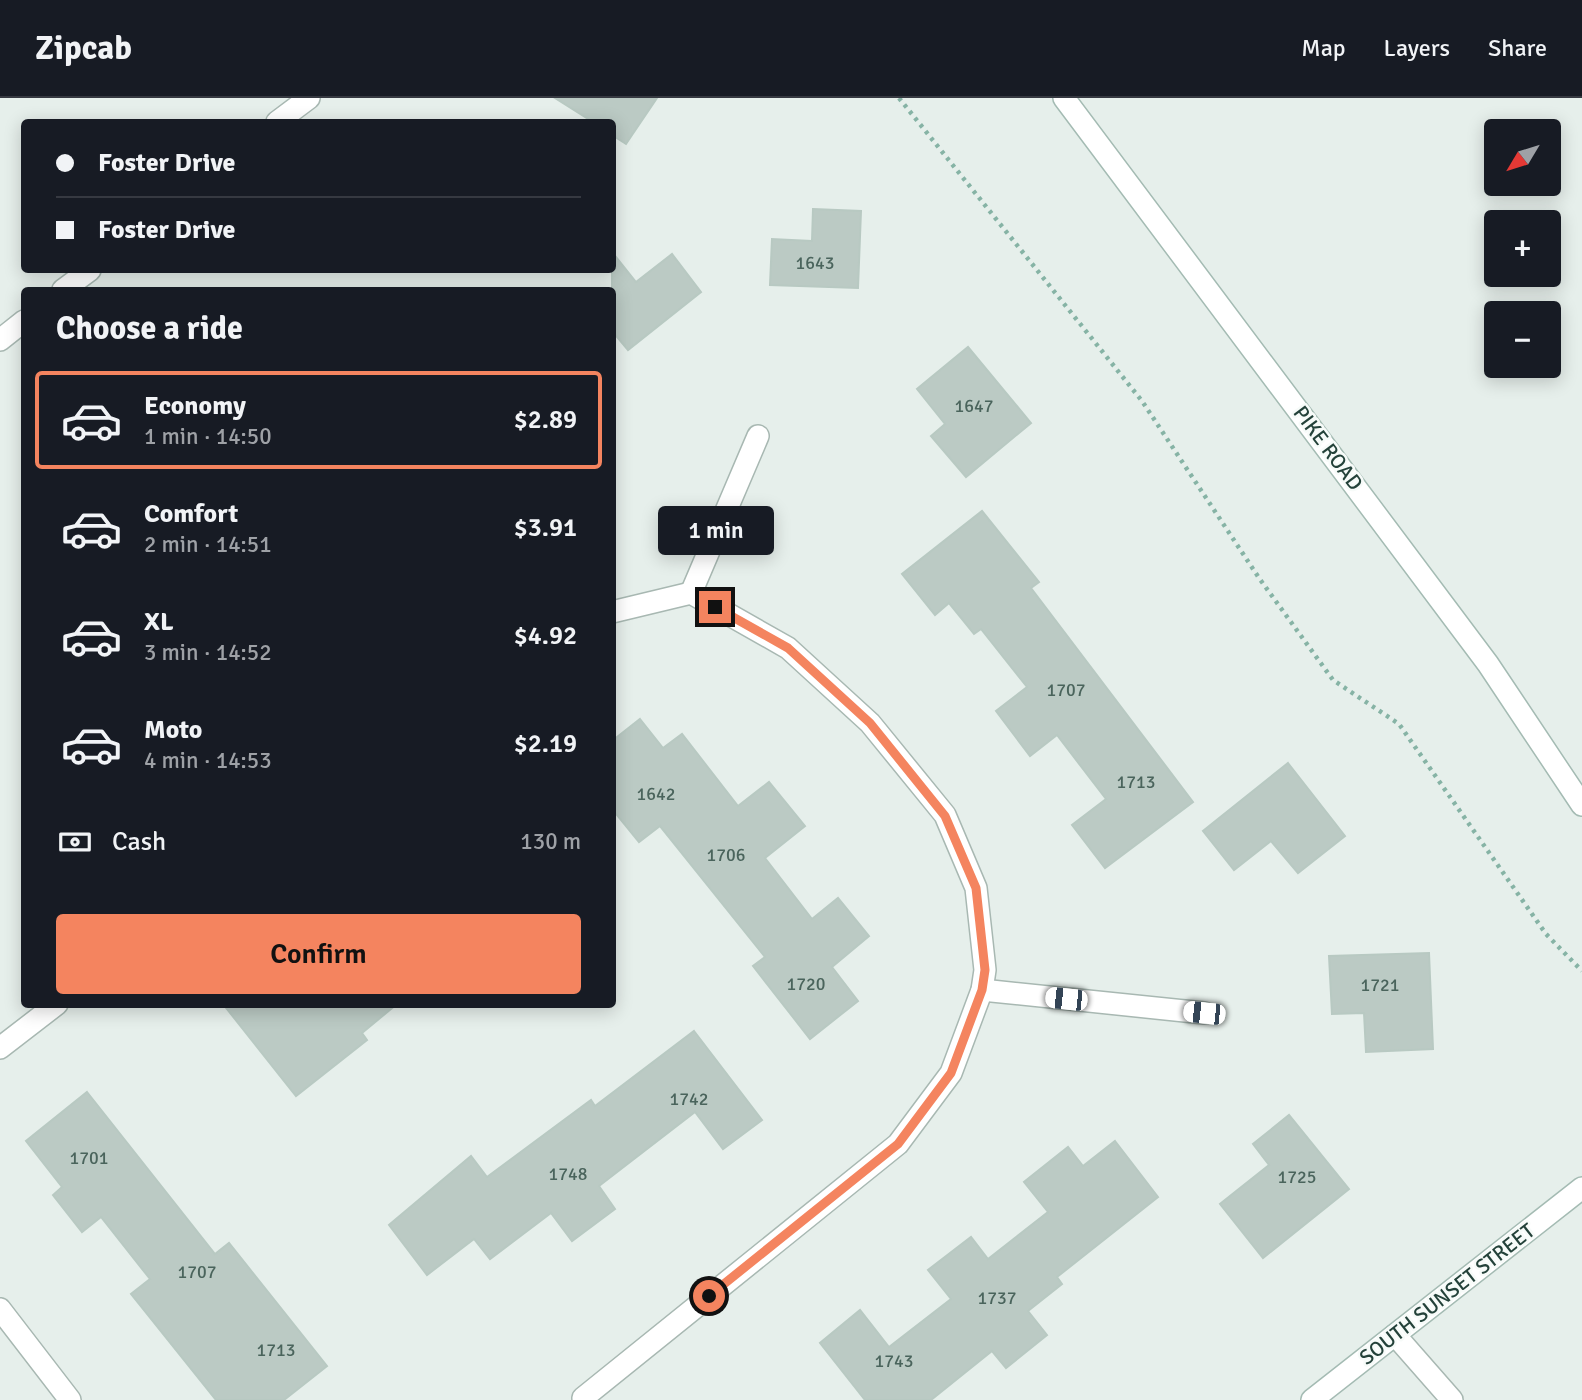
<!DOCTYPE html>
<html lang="en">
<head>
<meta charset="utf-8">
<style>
  :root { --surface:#171b24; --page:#242831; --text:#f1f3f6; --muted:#9ea1a6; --line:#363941; --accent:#f4845f }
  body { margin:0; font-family:Signika,sans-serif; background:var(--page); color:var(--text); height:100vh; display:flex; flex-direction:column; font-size:26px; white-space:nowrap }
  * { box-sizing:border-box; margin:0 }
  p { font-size:23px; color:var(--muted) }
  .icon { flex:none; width:38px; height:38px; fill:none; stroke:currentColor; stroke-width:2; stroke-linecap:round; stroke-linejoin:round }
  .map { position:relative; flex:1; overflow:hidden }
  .sheet { position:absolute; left:21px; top:189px; width:595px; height:721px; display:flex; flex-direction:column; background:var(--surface); border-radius:7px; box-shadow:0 4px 18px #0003 }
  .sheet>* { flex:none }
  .banner { position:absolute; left:21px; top:21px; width:595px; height:154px; border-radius:7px; box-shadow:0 4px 18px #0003; display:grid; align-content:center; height:154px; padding:0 35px; background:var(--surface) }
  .needle { width:46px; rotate:232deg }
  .buttons { position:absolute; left:1484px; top:21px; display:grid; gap:14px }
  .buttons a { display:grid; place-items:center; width:77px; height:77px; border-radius:7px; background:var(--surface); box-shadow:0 4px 18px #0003; font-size:35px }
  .end { position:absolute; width:32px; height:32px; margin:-16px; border:9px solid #f4845f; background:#111; box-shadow:0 0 0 4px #111 }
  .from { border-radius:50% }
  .bubble { position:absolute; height:49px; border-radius:7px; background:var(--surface); box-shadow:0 4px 18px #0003; font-size:23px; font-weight:600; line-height:49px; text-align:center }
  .car { position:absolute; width:21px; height:42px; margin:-21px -10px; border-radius:9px; box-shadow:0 0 5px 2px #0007; background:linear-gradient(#fff 24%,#345 0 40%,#fff 0 76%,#345 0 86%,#fff 0) }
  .banner b { display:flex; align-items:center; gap:24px; height:66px; font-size:26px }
  .banner b+b { border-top:2px solid var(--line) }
  .banner i { width:18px; height:18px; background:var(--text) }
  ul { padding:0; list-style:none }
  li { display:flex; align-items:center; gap:21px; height:98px; margin:0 14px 10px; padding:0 21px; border:4px solid transparent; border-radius:7px }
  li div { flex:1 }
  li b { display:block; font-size:26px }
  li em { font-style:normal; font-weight:600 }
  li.active { border-color:var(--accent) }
  li>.icon { width:63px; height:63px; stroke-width:1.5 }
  h2 { padding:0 35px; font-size:32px; line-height:84px }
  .pay { display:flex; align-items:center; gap:18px; height:77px; padding:0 35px; font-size:26px }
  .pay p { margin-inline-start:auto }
  .button { display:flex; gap:14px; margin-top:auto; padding:14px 35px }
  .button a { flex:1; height:80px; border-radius:7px; background:var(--accent); color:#111; font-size:28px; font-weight:600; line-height:80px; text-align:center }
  header { display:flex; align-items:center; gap:42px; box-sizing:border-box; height:98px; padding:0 35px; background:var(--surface); border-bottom:2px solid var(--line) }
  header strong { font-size:33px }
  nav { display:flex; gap:38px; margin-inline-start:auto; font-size:24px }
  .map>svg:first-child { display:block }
  .building { fill:#bbcac4; stroke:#b8c9c2; stroke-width:2 }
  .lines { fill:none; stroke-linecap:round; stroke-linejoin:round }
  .lane-casing { stroke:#a8b8b2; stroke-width:24 }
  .street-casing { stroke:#a8b8b2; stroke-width:24 }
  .secondary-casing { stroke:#a4bbb3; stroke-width:24 }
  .path { stroke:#86b3a5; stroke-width:4.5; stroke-dasharray:3.5 5; stroke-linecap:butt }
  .lane { stroke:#fff; stroke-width:21 }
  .street { stroke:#fff; stroke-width:21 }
  .secondary { stroke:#fff; stroke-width:21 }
  .route { stroke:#f4845f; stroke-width:9 }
  .labels { text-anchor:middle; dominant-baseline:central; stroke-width:5; stroke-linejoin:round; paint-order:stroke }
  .number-label { font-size:18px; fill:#4a645c }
  .street-label { font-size:21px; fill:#24423a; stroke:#f7fbf9 }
</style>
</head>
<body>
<header>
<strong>Zipcab</strong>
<nav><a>Map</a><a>Layers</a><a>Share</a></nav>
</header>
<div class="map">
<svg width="1582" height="1302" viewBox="0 0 1582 1302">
  <rect width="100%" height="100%" fill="#e6efeb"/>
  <!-- building -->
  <g class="building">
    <polygon points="555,0 657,0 626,46 612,37 612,24 593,24"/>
    <polygon points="813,111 861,113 858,190 770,187 772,141 812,143"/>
    <polygon points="612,154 636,184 672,156 701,194 628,252 612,233"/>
    <polygon points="968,249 1031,325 966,379 931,338 945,326 917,291"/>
    <polygon points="982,413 1039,484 1031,490 1193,704 1105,770 1072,727 1106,701 1057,637 1030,658 996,613 1027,589 981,531 974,536 949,505 935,517 902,476"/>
    <polygon points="640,621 663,650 682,636 738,708 769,684 805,728 765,760 812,821 838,800 869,838 832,869 858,903 810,941 753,868 765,859 660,728 639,744 612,711 612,643"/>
    <polygon points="1288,665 1345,738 1298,775 1271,743 1234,772 1203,733"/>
    <polygon points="1429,855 1433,951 1366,954 1364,915 1332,916 1329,858"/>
    <polygon points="223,906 397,906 362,935 367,942 296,998"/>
    <polygon points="694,933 762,1022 723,1051 695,1014 599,1088 615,1111 572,1143 551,1115 490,1161 474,1141 427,1177 389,1127 471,1058 487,1079 591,1002 595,1008"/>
    <polygon points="87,994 215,1156 229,1145 327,1268 284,1302 216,1302 131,1196 150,1181 101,1119 82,1134 53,1097 62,1089 26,1043"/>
    <polygon points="1289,1017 1349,1091 1263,1160 1220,1106 1269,1067 1253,1046"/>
    <polygon points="1115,1043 1158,1099 1057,1179 1062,1186 1028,1213 1047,1237 1006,1270 992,1253 931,1302 865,1302 820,1245 860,1212 889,1249 951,1201 928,1172 971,1139 988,1161 1048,1114 1024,1084 1068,1049 1083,1068"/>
  </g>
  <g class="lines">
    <!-- lane casing -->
    <g class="lane-casing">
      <polyline id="lane" points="1395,1237 1452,1302"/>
    </g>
    <!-- street casing -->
    <g class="street-casing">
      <g id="street">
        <polyline points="277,24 309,0"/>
        <polyline points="63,192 90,172"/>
        <polyline points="0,242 24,223"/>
        <polyline points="691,495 758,338"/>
        <polyline points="982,892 1204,915"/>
        <polyline points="0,950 57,906"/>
        <polyline points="0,1211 70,1302"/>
        <polyline points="583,1300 898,1046 951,975 982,892 985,872 976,790 945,717 870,625 788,550 691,495 612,514"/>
      </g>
    </g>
    <!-- secondary casing -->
    <g class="secondary-casing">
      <g id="secondary">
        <polyline points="1064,0 1488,566 1582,707"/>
        <polyline points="1312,1302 1582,1090"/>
      </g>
    </g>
    <!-- path -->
    <polyline class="path" points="899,0 1142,303 1259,480 1333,582 1399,626 1546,836 1582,873"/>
    <!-- lane -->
    <use href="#lane" class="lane"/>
    <!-- street -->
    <use href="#street" class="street"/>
    <!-- secondary -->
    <use href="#secondary" class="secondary"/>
  </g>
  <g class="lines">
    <!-- route -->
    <polyline class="route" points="709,1198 898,1046 951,975 982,892 985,872 976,790 945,718 870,625 788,550 715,509"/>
  </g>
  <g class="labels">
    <!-- number labels -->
    <g class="number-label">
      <text x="815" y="165">1643</text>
      <text x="974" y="308">1647</text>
      <text x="1066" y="592">1707</text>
      <text x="1136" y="684">1713</text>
      <text x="656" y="696">1642</text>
      <text x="726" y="757">1706</text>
      <text x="806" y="886">1720</text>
      <text x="1380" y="887">1721</text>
      <text x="689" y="1001">1742</text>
      <text x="89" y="1060">1701</text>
      <text x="568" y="1076">1748</text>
      <text x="1297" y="1079">1725</text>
      <text x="197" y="1174">1707</text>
      <text x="997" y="1200">1737</text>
      <text x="276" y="1252">1713</text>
      <text x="894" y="1263">1743</text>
    </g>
    <!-- street labels -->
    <g class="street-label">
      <text transform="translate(1328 350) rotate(53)">PIKE ROAD</text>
      <text transform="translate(1447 1196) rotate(-38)">SOUTH SUNSET STREET</text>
    </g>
  </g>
</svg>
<div class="buttons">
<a><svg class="needle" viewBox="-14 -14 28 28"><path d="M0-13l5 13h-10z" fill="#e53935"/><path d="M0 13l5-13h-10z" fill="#9ea1a6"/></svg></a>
<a>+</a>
<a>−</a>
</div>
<i class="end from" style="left:709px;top:1198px"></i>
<i class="end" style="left:715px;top:509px"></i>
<div class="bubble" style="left:658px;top:408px;width:116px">1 min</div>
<i class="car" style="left:1066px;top:901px;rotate:276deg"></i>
<i class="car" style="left:1204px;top:915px;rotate:276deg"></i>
<div class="banner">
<b><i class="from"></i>Foster Drive</b>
<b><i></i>Foster Drive</b>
</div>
<section class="sheet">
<h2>Choose a ride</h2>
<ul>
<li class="active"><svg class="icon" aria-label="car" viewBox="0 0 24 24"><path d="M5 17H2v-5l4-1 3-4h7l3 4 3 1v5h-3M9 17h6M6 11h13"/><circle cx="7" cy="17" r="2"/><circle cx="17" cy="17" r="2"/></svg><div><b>Economy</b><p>1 min · 14:50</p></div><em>$2.89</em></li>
<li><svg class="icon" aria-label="car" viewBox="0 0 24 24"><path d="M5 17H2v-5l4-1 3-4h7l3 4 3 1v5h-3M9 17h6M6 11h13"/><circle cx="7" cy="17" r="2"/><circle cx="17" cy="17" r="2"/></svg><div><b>Comfort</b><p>2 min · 14:51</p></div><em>$3.91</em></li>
<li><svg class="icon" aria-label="car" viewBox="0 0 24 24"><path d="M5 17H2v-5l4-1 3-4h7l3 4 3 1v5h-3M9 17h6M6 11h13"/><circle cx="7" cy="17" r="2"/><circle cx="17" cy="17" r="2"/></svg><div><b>XL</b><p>3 min · 14:52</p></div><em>$4.92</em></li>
<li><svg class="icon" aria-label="car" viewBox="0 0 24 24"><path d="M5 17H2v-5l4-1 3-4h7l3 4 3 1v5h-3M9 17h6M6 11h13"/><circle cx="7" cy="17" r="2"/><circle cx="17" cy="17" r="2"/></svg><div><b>Moto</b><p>4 min · 14:53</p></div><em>$2.19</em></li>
</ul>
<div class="pay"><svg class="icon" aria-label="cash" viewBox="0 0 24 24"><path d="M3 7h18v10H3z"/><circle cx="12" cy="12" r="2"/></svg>Cash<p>130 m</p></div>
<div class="button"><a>Confirm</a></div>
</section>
</div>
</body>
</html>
